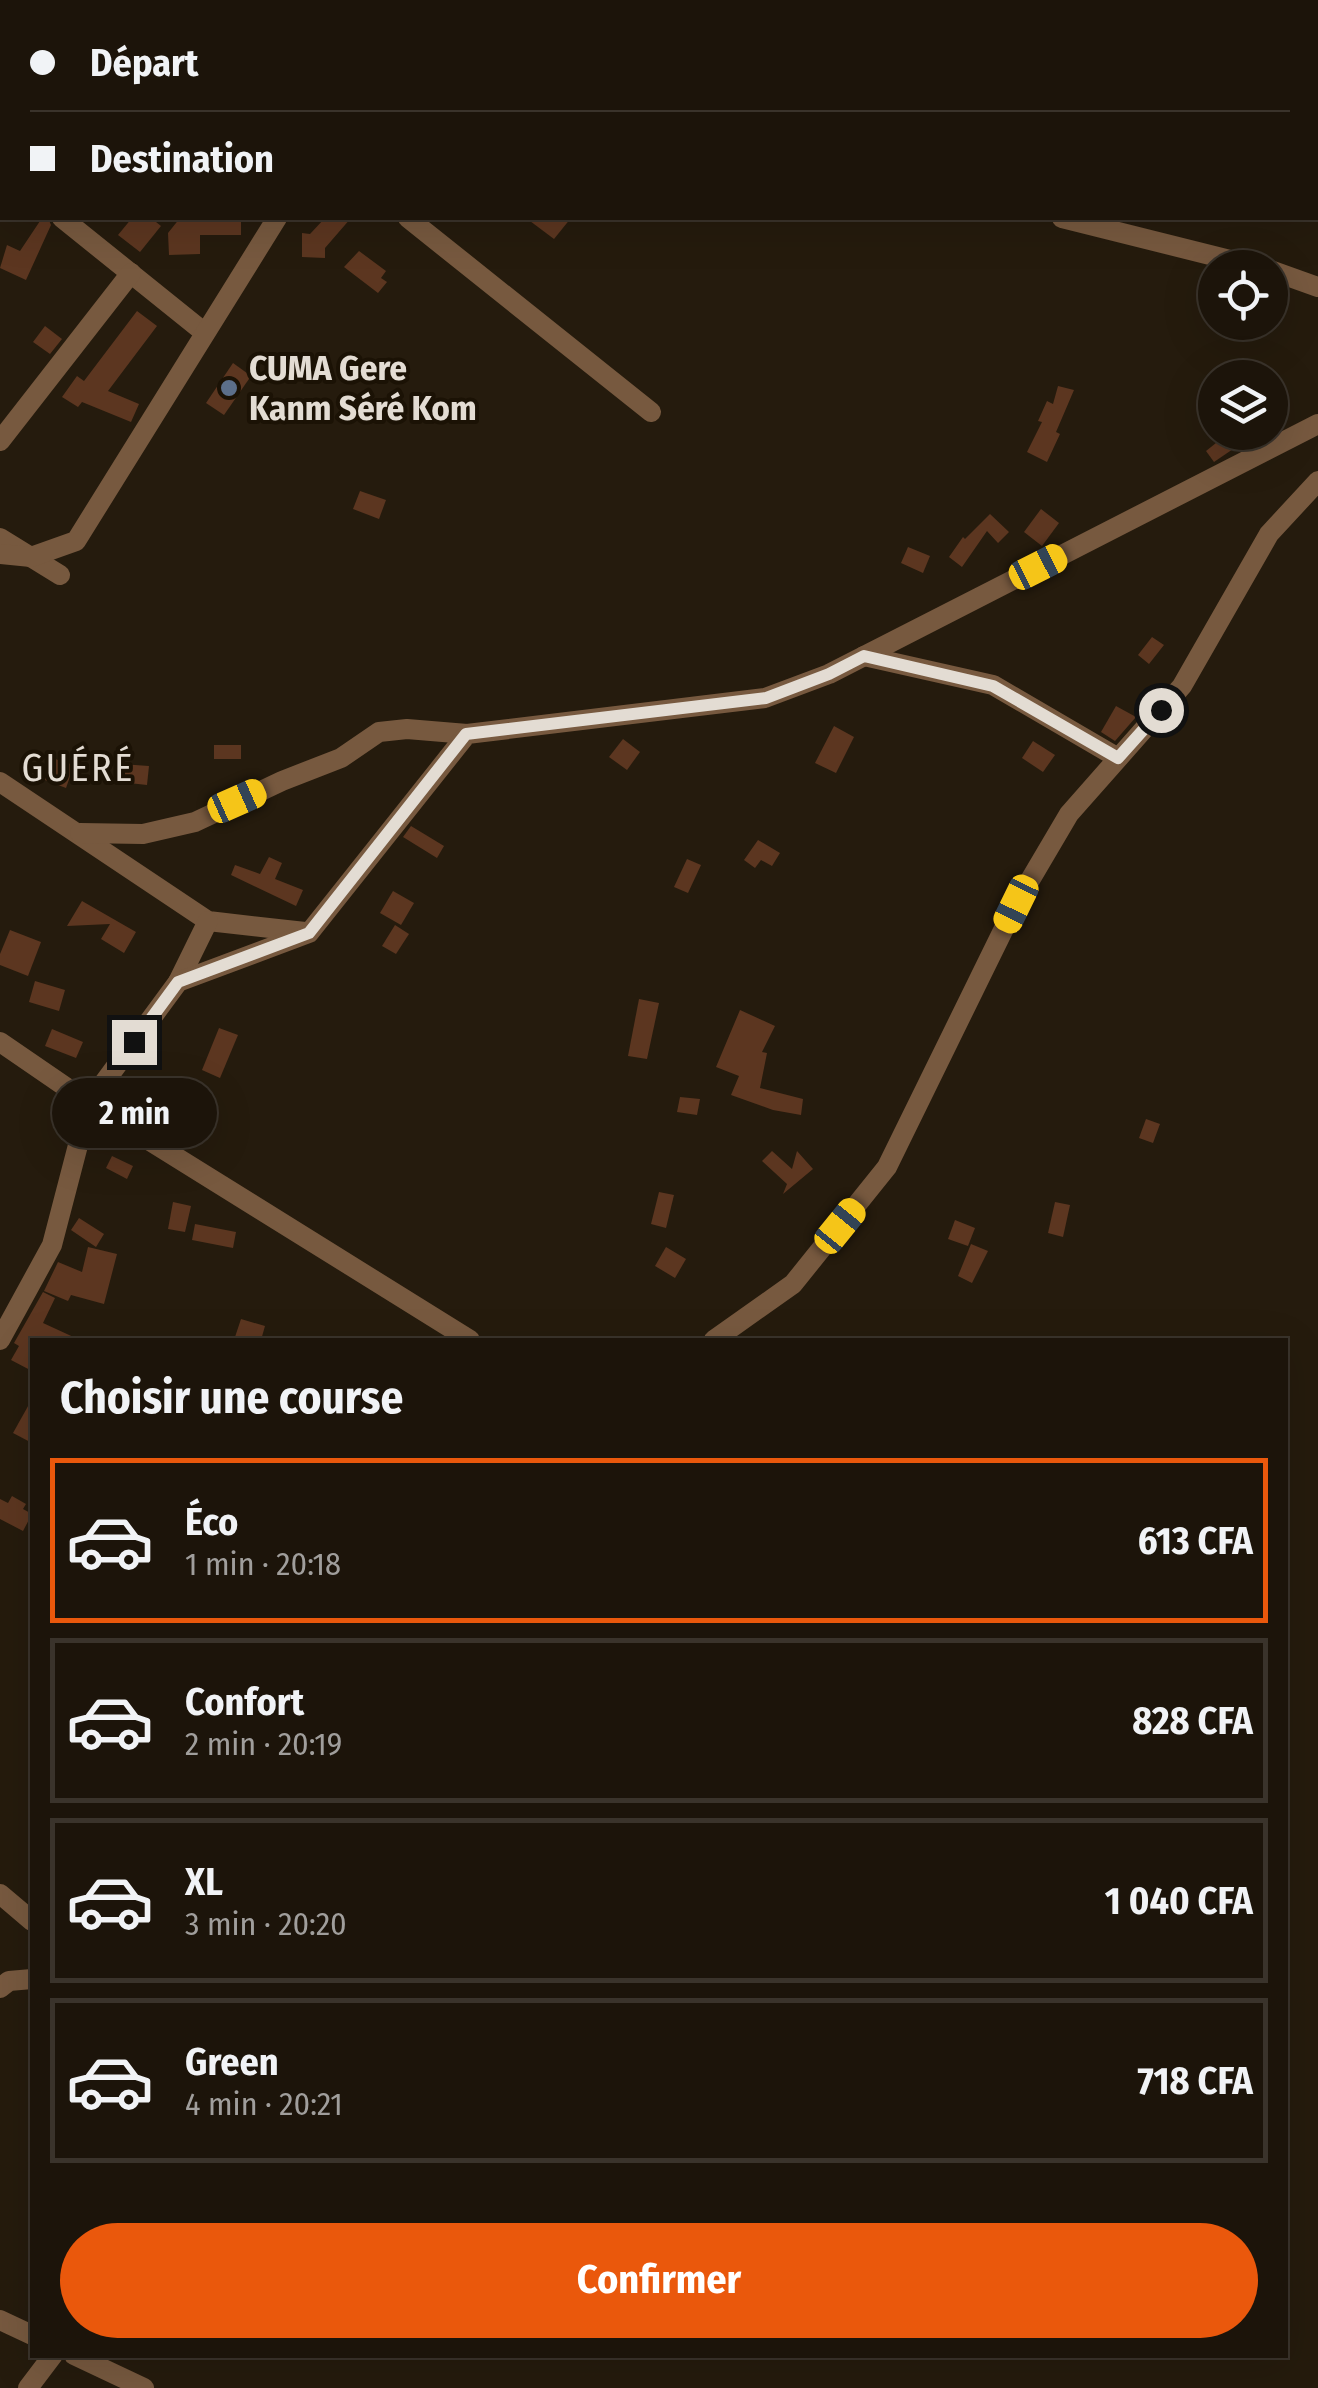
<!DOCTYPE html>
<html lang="fr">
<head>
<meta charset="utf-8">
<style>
  :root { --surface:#1c140a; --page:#292118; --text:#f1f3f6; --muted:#a09e9c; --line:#3a332b; --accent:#ea580c }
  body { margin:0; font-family:"Fira Sans Condensed",sans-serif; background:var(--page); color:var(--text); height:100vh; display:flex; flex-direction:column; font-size:38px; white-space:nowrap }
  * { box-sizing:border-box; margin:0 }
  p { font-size:32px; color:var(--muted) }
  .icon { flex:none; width:55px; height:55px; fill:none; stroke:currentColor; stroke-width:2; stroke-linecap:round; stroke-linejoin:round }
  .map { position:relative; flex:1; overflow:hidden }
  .sheet { position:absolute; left:30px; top:1338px; width:1258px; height:1020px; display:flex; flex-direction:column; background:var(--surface); border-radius:0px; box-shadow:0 10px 40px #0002,0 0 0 2px var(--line) }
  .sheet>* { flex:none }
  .guide { position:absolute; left:0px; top:0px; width:1320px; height:220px; box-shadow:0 10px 40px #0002,0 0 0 2px var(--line); display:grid; align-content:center; height:220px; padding:0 30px; background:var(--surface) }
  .controls { position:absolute; left:1198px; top:250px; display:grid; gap:20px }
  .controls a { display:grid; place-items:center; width:90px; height:90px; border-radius:50%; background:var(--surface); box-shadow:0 10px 40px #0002,0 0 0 2px var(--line); font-size:50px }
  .end { position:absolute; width:45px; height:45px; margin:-22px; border:12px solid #e3dcd3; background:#111; box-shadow:0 0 0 5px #111 }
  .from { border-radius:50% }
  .bubble { position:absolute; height:70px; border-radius:35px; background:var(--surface); box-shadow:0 10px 40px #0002,0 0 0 2px var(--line); font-size:32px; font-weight:700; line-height:70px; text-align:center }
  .car { position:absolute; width:30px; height:60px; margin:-30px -15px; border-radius:12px; box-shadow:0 0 8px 2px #0007; background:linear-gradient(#f5c518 24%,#345 0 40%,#f5c518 0 76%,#345 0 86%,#f5c518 0) }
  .guide b { display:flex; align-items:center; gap:35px; height:95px; font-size:38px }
  .guide b+b { border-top:2px solid var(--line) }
  .guide i { width:25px; height:25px; background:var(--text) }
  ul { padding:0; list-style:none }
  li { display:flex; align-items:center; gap:30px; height:165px; margin:0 20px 15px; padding:0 10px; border:5px solid var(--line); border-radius:0px }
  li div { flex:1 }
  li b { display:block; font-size:38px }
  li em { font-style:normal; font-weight:700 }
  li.selected { border-color:var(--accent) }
  li>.icon { width:90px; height:90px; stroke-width:1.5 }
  h2 { padding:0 30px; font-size:45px; line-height:120px }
  .cta { display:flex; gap:20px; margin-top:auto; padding:20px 30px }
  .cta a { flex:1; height:115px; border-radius:60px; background:var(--accent); color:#fff; font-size:40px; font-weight:700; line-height:115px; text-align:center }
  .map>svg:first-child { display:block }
  .building { fill:#5c3620 }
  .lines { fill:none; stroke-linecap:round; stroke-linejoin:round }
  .minor { stroke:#77593f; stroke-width:20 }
  .route { stroke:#e3dcd3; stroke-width:12 }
  .service-dot { fill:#5c6f8a; stroke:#1b1205; stroke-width:4 }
  .labels { text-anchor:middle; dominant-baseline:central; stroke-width:8; stroke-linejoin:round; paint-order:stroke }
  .poi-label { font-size:35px; font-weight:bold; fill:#e3dcd3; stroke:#1b1205; text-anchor:start }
  .neighbourhood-label { font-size:38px; letter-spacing:2.5px; fill:#e3dcd3; stroke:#1b1205 }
</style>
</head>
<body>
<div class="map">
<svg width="1318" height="2388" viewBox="0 0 1318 2388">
  <rect width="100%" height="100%" fill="#251b0d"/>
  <!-- building -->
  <g class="building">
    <polygon points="42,218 48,218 51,225 26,280 0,268 7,245 20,251"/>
    <polygon points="132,218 151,218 161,226 140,252 118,235"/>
    <polygon points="180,218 241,218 241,235 200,235 200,254 169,255 168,233"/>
    <polygon points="325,218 351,218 325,248 325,258 302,257 302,233 310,234"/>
    <polygon points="526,218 571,218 554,239"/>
    <polygon points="359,251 386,271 381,278 387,282 378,293 344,267"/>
    <polygon points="137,311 157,326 108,391 139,404 131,422 82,402 78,407 62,397 77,376 84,381"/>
    <polygon points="45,326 62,339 50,354 33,342"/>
    <polygon points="233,363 251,376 224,415 206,403"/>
    <polygon points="1058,386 1074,390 1056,432 1060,434 1047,462 1027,452 1042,422 1038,421 1047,401 1053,404"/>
    <polygon points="1226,435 1236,447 1214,462 1206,451"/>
    <polygon points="360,491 386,500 379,519 353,509"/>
    <polygon points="1041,509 1059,523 1042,546 1024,532"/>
    <polygon points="990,514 1009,532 998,543 987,531 962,567 949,557 963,537 965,539"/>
    <polygon points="908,547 930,556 923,573 901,563"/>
    <polygon points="1152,637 1164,645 1149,664 1138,655"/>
    <polygon points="1116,706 1136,717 1115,741 1101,732"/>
    <polygon points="834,726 854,737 836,773 815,763"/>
    <polygon points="623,739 640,752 627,770 609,757"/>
    <polygon points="1033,741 1055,755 1043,772 1022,758"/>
    <rect x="214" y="745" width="27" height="14"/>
    <polygon points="52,758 74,765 66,788 45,780"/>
    <polygon points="121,764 149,766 147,785 120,782"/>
    <polygon points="411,826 444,846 437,858 403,837"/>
    <polygon points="758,840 780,853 772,866 761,860 755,868 744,860"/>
    <polygon points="269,857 282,863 275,879 303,890 296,906 231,875 235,865 260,874"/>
    <polygon points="687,859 701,865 688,893 674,887"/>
    <polygon points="393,891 414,903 401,925 380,913"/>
    <polygon points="82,901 136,932 124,953 101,939 110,924 67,926"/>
    <polygon points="395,925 409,934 396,954 382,946"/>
    <polygon points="10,930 41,942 28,976 0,965 0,954"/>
    <polygon points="35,981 65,990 59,1011 29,1002"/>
    <polygon points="639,999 659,1003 647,1059 628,1056"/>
    <polygon points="740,1010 775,1026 762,1052 767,1053 760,1088 803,1099 801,1115 773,1110 731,1095 739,1076 716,1067"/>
    <polygon points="219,1028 238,1035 220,1078 202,1070"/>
    <polygon points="52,1029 83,1042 76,1058 45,1046"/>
    <polygon points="680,1097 700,1099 697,1115 677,1112"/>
    <polygon points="1146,1119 1160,1124 1153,1143 1139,1138"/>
    <polygon points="772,1151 792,1169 797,1151 813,1169 783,1194 787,1184 762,1161"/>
    <polygon points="112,1156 133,1166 127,1179 106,1168"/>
    <polygon points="659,1192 674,1195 666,1228 651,1224"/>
    <polygon points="173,1202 191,1206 185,1232 168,1229"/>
    <polygon points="1055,1202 1070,1205 1063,1237 1048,1233"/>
    <polygon points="79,1218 104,1234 96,1247 71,1230"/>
    <polygon points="955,1220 975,1228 968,1246 948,1239"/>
    <polygon points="195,1224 236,1232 233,1248 192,1240"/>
    <polygon points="971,1244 988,1251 972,1283 958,1276"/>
    <polygon points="88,1247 117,1254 104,1304 71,1295 68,1301 44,1291 58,1262 82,1272"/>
    <polygon points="666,1247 686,1259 675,1278 655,1266"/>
    <polygon points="43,1292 55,1298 43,1323 80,1340 32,1340 32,1371 11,1360 19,1346 14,1343"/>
    <polygon points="241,1319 265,1326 261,1340 234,1340"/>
    <polygon points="32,1399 32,1443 13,1433"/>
    <polygon points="12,1496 26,1504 23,1509 32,1514 23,1531 0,1519 0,1499 8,1503"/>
  </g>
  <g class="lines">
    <!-- minor -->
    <g class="minor">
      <polyline points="142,0 145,2"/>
      <polyline points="402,0 404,2"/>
      <polyline points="698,0 701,2"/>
      <polyline points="439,2 441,0"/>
      <polyline points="984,2 984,0"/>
      <polyline points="0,166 2,168"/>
      <polyline points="0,205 2,202"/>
      <polyline points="62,218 205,333"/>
      <polyline points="408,218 651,412"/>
      <polyline points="1062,218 1262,268"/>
      <polyline points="1270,270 1318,287"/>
      <polyline points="0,441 131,273"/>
      <polyline points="0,538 60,575"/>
      <polyline points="0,554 31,557 76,541 277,218"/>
      <polyline points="864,656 993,685 1118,758"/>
      <polyline points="0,782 208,921 305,932"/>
      <polyline points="80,833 143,834 195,822 282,781 341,758 379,732 407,729 467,734"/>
      <polyline points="178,982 208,921"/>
      <polyline points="0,1042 89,1103 470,1340"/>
      <polyline points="0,1340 52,1245 89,1103 178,982 309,933 467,734 765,698 829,674 1318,424"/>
      <polyline points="714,1340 793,1284 887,1167 1016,904 1069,814 1182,686 1269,534 1318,481"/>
      <polyline points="0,1894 32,1921"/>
      <polyline points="0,1988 9,1981 32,1979"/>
      <polyline points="0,2320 32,2335"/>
      <polyline points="74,2355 144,2388"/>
      <polyline points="28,2388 53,2355"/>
    </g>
  </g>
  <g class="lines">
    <!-- route -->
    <polyline class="route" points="134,1042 178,982 309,933 466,734 766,698 829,674 864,656 993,686 1118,758 1161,710"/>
  </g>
  <!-- markers -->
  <circle class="service-dot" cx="229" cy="388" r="10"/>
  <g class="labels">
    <!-- poi labels -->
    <g class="poi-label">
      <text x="249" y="368">CUMA Gere<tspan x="249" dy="40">Kanm Séré Kom</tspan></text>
    </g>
    <!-- neighbourhood labels -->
    <g class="neighbourhood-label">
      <text x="78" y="768">GUÉRÉ</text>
    </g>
  </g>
</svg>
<div class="controls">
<a><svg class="icon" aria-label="locate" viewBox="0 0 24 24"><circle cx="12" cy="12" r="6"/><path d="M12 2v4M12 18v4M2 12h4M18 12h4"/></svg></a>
<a><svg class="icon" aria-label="layers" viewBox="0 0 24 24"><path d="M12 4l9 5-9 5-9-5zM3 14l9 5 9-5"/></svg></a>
</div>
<i class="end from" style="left:1161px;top:710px"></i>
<i class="end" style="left:134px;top:1042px"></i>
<div class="bubble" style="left:52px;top:1078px;width:165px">2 min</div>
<i class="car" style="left:1038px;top:567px;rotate:63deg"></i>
<i class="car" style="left:237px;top:801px;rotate:66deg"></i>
<i class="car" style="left:1016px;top:904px;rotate:206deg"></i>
<i class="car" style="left:840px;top:1226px;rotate:39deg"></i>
<div class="guide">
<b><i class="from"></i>Départ</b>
<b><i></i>Destination</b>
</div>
<section class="sheet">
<h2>Choisir une course</h2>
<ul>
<li class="selected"><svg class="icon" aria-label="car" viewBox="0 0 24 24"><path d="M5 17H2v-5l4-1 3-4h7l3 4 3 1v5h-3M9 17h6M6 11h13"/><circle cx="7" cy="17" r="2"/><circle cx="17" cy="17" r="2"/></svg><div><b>Éco</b><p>1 min · 20:18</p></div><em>613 CFA</em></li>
<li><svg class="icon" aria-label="car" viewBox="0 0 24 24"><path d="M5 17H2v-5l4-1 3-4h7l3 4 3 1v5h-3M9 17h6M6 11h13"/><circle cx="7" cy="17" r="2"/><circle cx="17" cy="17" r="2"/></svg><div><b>Confort</b><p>2 min · 20:19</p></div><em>828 CFA</em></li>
<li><svg class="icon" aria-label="car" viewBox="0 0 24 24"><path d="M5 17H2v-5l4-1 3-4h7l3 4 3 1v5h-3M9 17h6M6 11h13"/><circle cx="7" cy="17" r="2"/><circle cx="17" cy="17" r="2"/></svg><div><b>XL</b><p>3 min · 20:20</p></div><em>1 040 CFA</em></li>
<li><svg class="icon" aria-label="car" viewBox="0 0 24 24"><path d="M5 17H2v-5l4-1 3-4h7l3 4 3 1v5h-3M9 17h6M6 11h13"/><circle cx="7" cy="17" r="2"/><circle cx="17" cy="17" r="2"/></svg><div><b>Green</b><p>4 min · 20:21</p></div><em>718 CFA</em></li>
</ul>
<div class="cta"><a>Confirmer</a></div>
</section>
</div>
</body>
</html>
